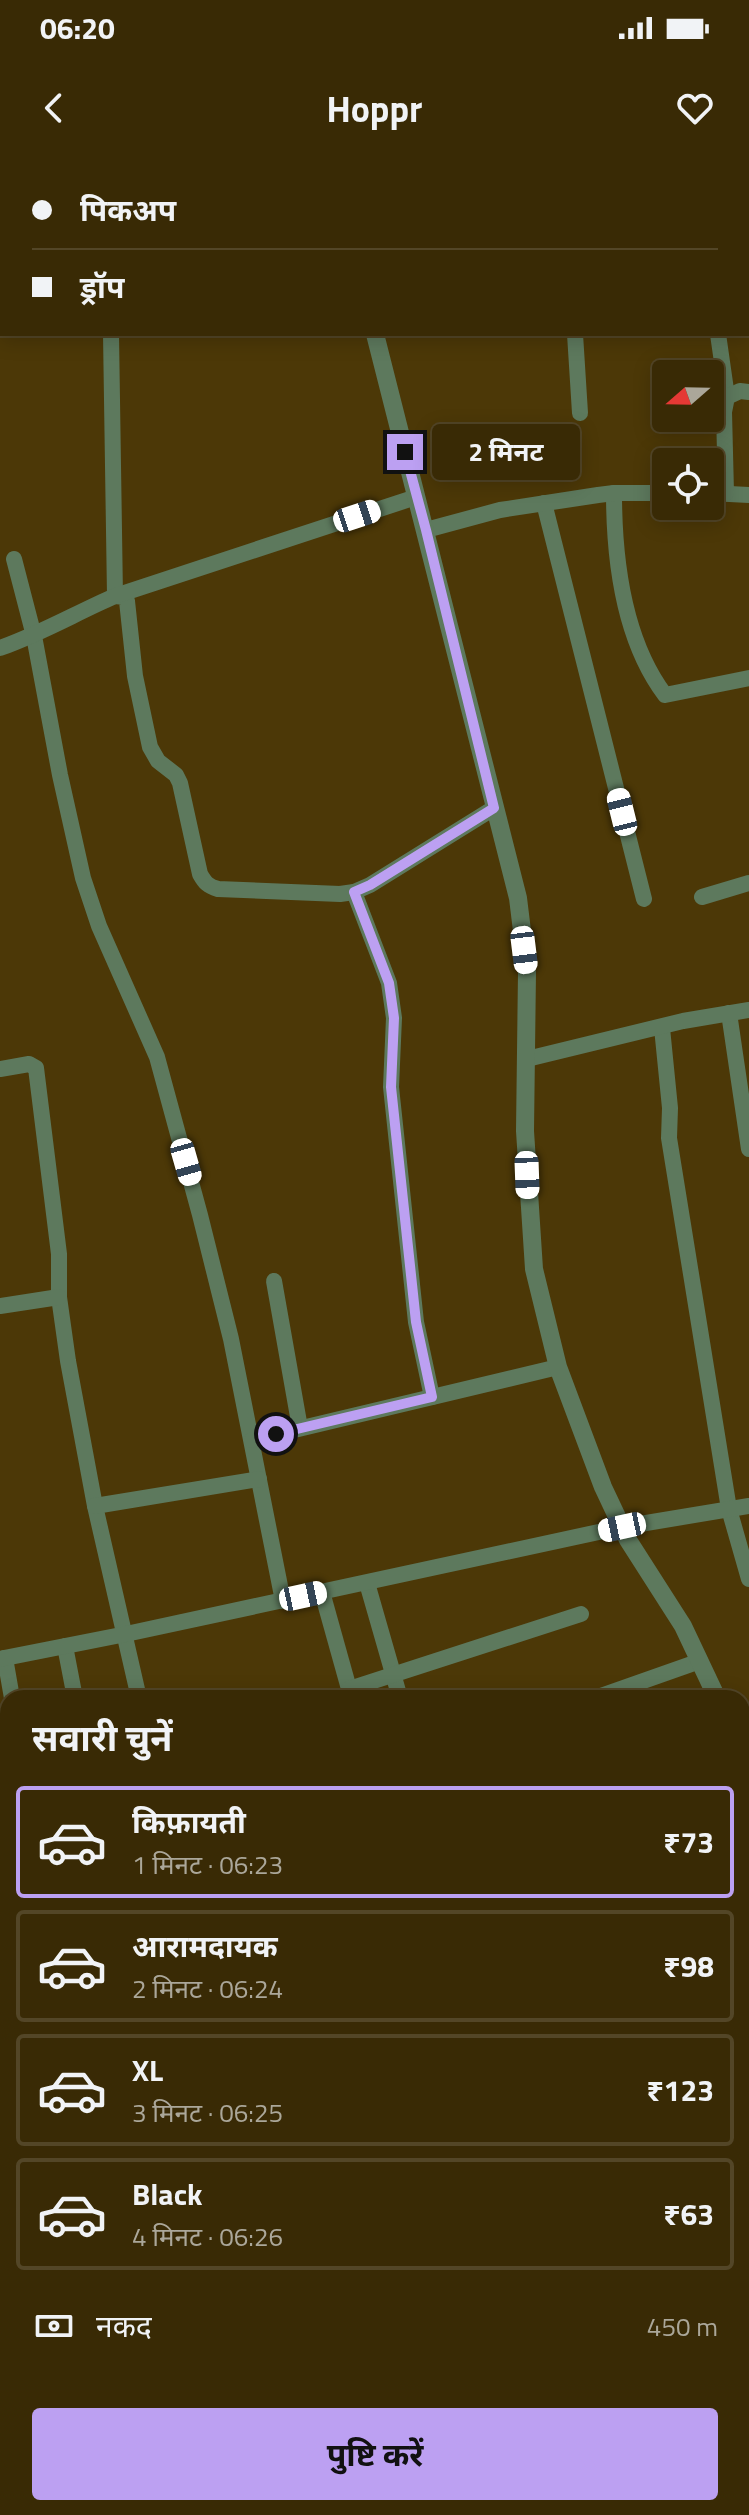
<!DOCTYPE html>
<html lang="hi">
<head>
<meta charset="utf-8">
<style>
  :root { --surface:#392a05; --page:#40320f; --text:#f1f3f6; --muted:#aba79a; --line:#534627; --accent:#bca0f2 }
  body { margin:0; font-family:"Titillium Web","Noto Sans Devanagari",sans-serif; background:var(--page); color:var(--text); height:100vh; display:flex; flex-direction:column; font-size:30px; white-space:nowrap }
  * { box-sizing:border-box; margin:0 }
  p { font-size:26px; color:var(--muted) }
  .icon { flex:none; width:44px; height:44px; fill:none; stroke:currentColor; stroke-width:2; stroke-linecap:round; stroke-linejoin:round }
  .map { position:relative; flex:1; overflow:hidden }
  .panel { position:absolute; left:0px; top:1530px; width:750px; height:826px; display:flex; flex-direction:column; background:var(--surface); border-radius:24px 24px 0 0; box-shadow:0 4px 20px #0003,0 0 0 2px var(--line) }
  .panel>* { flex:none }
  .banner { position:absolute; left:0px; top:0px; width:750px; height:176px; box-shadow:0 4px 20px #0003,0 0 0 2px var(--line); display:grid; align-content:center; height:176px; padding:0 32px; background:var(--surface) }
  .needle { width:52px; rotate:250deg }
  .buttons { position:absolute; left:652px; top:200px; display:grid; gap:16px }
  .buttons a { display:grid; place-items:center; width:72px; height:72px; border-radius:8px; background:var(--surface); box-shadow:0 4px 20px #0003,0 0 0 2px var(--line); font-size:40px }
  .end { position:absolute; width:36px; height:36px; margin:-18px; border:10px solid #bca0f2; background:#111; box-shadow:0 0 0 4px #111 }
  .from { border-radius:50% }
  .bubble { position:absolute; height:56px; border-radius:8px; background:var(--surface); box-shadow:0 4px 20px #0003,0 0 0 2px var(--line); font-size:26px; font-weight:700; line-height:56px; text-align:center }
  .car { position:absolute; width:24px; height:48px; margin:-24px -12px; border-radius:10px; box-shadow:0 0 6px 2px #0007; background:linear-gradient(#fff 24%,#345 0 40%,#fff 0 76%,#345 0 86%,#fff 0) }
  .banner b { display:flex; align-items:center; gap:28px; height:76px; font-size:30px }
  .banner b+b { border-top:2px solid var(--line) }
  .banner i { width:20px; height:20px; background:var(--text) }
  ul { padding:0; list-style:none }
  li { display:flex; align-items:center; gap:24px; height:112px; margin:0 16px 12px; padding:0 16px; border:4px solid var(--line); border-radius:8px }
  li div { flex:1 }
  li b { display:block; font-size:30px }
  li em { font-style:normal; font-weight:700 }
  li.selected { border-color:var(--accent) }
  li>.icon { width:72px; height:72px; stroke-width:1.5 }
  h2 { padding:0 32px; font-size:36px; line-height:96px }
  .pay { display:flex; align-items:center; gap:20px; height:88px; padding:0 32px; font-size:30px }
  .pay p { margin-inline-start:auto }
  .button { display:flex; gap:16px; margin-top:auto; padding:16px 32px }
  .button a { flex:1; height:92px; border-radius:8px; background:var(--accent); color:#111; font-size:32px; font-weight:700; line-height:92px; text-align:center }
  .status { display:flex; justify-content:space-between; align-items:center; height:56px; padding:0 40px; background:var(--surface); direction:ltr }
  .status svg { height:22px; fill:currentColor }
  header { display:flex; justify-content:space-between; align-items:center; height:104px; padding:0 32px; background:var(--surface); font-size:36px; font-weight:700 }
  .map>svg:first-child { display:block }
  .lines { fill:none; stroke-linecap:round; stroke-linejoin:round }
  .minor { stroke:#5d795d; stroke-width:16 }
  .tertiary { stroke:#5d795d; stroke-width:18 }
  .route { stroke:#bca0f2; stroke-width:10 }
</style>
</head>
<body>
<div class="status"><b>06:20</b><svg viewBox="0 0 49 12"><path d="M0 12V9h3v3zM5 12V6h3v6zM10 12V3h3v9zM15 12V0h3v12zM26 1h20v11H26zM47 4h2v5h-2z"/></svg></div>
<header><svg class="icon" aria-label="back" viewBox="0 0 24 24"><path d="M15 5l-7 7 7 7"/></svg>Hoppr<svg class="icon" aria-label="heart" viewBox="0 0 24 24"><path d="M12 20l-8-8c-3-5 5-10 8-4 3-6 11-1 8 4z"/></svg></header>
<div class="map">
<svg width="749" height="2355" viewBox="0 0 749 2355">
  <rect width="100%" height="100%" fill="#4c3807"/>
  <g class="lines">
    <!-- minor -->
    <g class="minor">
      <polyline points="103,0 103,2"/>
      <polyline points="470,0 470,2"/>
      <polyline points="693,0 693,2"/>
      <polyline points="748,84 749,84"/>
      <polyline points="0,119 2,119"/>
      <polyline points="111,174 115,436"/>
      <polyline points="575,174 580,253"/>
      <polyline points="718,174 727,237"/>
      <path d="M614,333C614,400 623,479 665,535L749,518"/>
      <polyline points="710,333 749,335"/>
      <polyline points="726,333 724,252 727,237 740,231 749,232"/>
      <polyline points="544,343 644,739"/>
      <polyline points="426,370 500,350 598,335 614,333 666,333"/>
      <polyline points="14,399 34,476 60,615 83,718 99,766 157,897 200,1055 231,1179 283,1441"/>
      <path d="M115,436L125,437L127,441L135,516L150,587L158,601L176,615L180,623L200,714C205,723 208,726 218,729L340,734L354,732L370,725L494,648"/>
      <path d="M0,488C40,474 76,453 115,436L416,337"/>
      <polyline points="354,732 389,823 394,858 391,927 416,1162 432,1237"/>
      <polyline points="702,737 749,723"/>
      <polyline points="729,853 749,989"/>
      <polyline points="662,868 670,948 669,978 729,1349 749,1419"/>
      <polyline points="527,899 683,861 749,850"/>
      <polyline points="0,909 29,904 36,908 59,1094 59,1137 68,1201 95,1346 139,1538"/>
      <polyline points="274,1121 300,1268"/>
      <polyline points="0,1146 59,1137"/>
      <polyline points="252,1280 558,1207"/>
      <polyline points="95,1346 259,1319"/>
      <polyline points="367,1423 400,1538"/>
      <polyline points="322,1432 351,1536"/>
      <polyline points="65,1486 75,1538"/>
      <polyline points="5,1498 12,1538"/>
      <polyline points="0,1499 126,1474 622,1367 749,1346"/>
      <polyline points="349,1529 581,1454"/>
      <polyline points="595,1538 700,1501"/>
      <polyline points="742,1654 749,1652"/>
      <polyline points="0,1743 8,1742"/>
      <polyline points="742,1781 749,1779"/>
      <polyline points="742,2096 749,2115"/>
      <polyline points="742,2165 749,2124"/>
      <polyline points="742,2283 749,2284"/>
      <polyline points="44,2355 45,2348"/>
      <polyline points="110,2355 111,2348"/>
      <polyline points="181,2355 182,2348"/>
      <polyline points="292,2355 293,2348"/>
      <polyline points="599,2355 600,2348"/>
      <polyline points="712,2355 713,2348"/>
    </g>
    <!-- tertiary -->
    <g class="tertiary">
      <polyline points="331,0 331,2"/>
      <polyline points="375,174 518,738 527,812 525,971 534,1109 558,1207 603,1327 628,1380 683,1466 717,1538"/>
      <polyline points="742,1594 749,1611"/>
    </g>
  </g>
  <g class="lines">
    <!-- route -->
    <polyline class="route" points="276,1274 432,1237 416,1162 391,927 394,858 389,823 354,732 370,725 494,648 426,370 405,292"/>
  </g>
</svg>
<div class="buttons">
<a><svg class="needle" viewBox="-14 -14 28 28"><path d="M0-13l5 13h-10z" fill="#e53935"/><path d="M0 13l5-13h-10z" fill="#aba79a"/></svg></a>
<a><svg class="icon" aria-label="locate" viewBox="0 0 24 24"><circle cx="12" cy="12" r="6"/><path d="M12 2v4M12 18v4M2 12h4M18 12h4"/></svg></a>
</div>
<i class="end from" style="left:276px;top:1274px"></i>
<i class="end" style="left:405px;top:292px"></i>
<div class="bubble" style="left:432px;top:264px;width:148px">2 मिनट</div>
<i class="car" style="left:357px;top:356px;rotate:72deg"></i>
<i class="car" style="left:622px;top:652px;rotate:346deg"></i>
<i class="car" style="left:524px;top:790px;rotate:173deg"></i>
<i class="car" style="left:186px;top:1002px;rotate:164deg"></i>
<i class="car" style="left:527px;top:1015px;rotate:178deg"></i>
<i class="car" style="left:622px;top:1367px;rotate:258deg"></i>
<i class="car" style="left:303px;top:1436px;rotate:78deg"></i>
<div class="banner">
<b><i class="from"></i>पिकअप</b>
<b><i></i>ड्रॉप</b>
</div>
<section class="panel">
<h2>सवारी चुनें</h2>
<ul>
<li class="selected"><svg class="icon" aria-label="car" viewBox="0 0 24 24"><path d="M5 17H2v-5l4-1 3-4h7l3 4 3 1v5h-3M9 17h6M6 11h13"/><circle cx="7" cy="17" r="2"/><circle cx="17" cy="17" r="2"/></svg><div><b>किफ़ायती</b><p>1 मिनट · 06:23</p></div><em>₹73</em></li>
<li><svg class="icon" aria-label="car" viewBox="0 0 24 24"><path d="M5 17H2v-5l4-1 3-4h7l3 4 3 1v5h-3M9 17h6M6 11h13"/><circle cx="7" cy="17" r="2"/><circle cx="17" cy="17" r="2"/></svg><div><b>आरामदायक</b><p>2 मिनट · 06:24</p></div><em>₹98</em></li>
<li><svg class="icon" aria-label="car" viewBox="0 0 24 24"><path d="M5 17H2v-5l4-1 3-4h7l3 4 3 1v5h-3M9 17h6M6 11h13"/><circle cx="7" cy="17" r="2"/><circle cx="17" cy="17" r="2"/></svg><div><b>XL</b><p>3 मिनट · 06:25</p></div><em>₹123</em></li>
<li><svg class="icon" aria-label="car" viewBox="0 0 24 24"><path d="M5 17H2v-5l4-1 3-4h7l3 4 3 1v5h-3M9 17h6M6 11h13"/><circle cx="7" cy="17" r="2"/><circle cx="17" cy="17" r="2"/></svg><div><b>Black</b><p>4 मिनट · 06:26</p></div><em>₹63</em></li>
</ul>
<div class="pay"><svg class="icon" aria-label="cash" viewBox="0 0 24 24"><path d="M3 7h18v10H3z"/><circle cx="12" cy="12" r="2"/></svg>नकद<p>450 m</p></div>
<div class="button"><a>पुष्टि करें</a></div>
</section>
</div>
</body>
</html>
